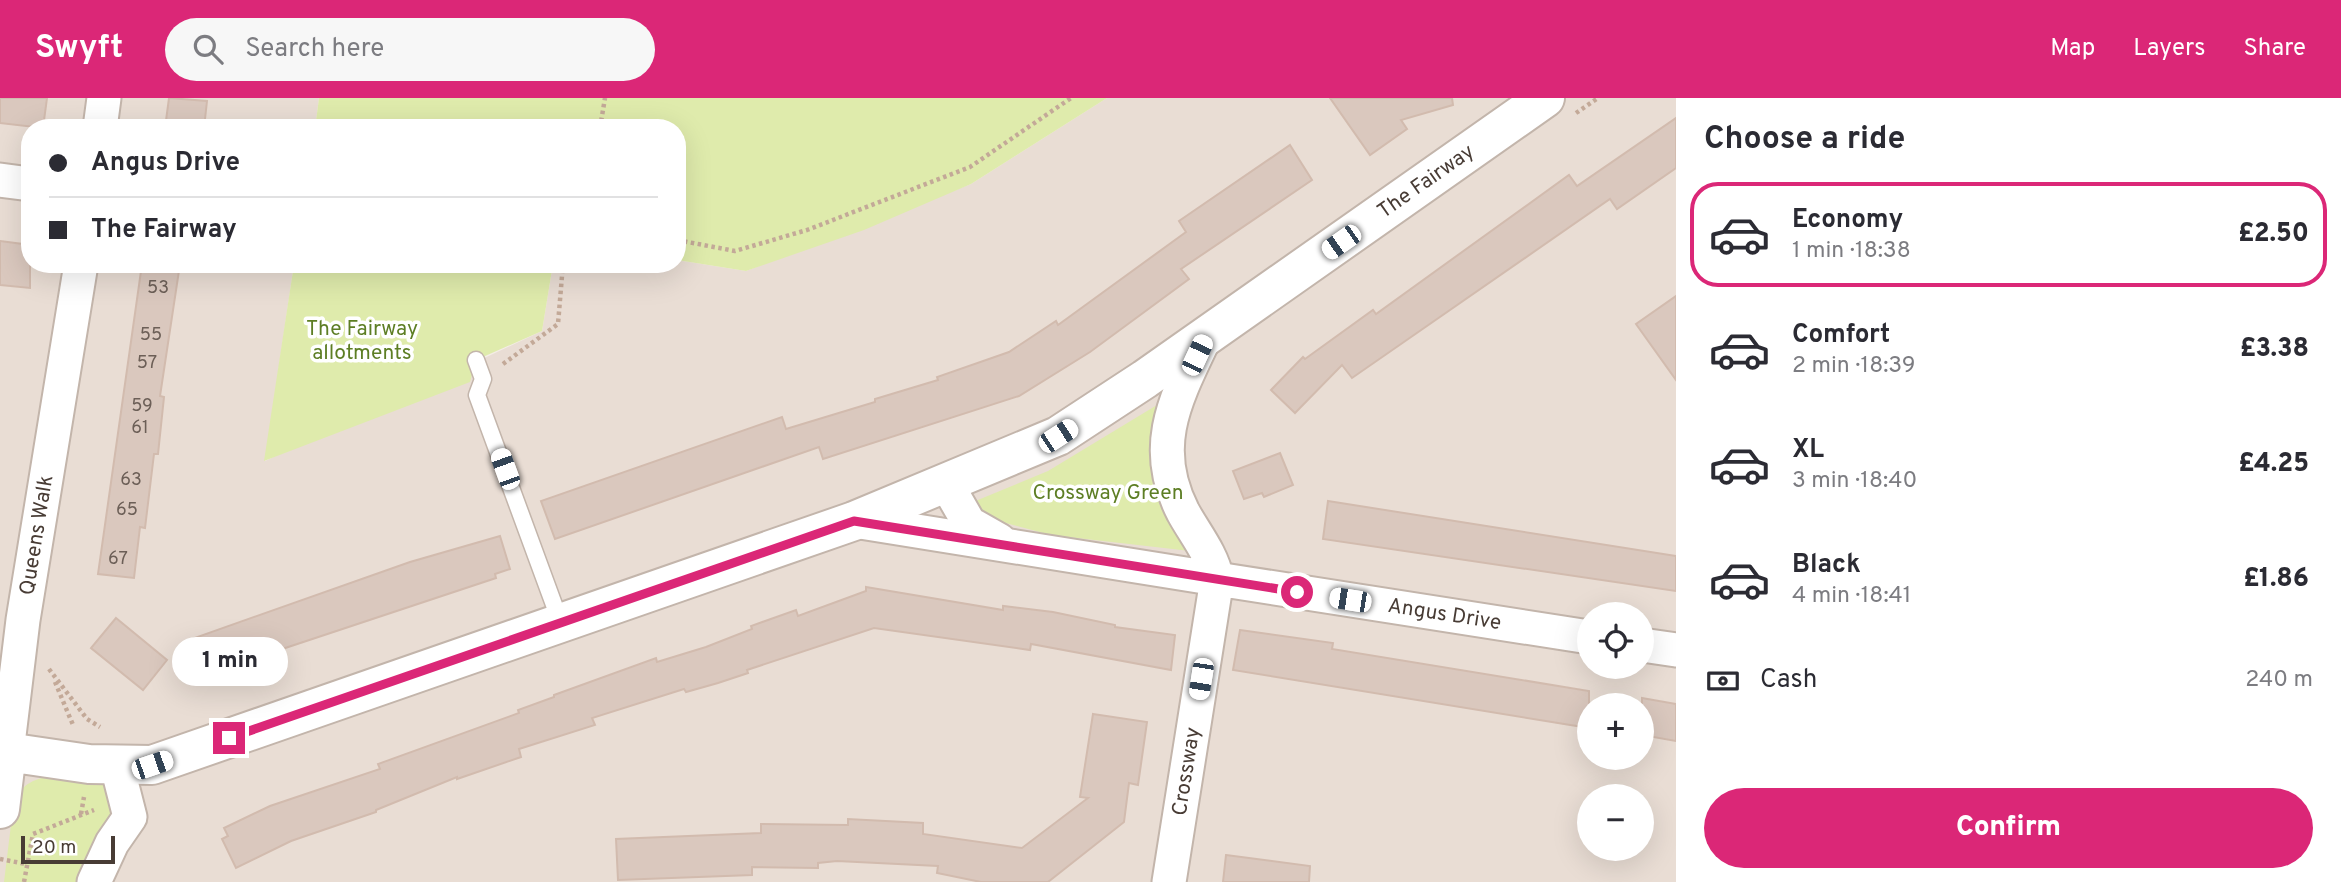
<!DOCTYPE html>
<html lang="en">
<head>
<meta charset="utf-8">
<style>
  :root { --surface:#fff; --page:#f7f7f7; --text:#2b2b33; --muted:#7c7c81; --line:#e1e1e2; --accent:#db2777 }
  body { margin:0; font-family:Overpass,sans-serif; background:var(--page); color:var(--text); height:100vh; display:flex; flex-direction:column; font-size:26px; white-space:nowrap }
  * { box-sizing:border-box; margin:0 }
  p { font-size:23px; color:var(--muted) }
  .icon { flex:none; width:38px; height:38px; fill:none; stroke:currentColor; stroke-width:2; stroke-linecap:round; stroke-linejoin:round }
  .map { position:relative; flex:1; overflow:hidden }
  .side { display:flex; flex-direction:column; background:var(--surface); width:665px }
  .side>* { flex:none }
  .top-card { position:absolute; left:21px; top:21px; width:665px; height:154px; border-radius:28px; box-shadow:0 7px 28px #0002; display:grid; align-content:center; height:154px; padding:0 28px; background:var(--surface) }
  .tools { position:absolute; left:1577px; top:504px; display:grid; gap:14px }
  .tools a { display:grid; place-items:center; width:77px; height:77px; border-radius:50%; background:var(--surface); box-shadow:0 7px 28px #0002; font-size:35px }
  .scale { position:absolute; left:21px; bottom:18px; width:94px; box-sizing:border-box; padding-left:7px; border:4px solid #483c35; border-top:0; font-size:19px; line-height:24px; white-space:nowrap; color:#483c35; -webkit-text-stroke:5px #fff; paint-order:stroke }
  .end { position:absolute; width:32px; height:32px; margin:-16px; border:9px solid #db2777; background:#fff; box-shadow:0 0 0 4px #fff }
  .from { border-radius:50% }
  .bubble { position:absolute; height:49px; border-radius:24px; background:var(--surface); box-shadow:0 7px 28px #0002; font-size:23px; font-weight:800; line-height:49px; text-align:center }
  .car { position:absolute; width:21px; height:42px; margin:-21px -10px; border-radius:9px; box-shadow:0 0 5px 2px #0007; background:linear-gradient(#fff 24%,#345 0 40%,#fff 0 76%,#345 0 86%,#fff 0) }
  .top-card b { display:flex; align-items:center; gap:24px; height:66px; font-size:26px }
  .top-card b+b { border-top:2px solid var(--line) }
  .top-card i { width:18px; height:18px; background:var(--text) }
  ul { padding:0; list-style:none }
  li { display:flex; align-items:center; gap:21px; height:105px; margin:0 14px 10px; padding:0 14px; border:4px solid transparent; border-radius:28px }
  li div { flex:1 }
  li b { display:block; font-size:26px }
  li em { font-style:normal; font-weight:800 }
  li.selected { border-color:var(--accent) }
  li>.icon { width:63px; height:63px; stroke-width:1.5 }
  h2 { padding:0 28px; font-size:32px; line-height:84px }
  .pay { display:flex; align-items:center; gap:18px; height:77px; padding:0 28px; font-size:26px }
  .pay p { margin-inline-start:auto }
  .action { display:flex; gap:14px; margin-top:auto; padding:14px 28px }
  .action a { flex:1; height:80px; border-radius:42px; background:var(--accent); color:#fff; font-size:28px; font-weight:800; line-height:80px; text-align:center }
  header { display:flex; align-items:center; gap:42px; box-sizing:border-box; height:98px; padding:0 35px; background:var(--accent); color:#fff }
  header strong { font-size:33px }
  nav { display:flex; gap:38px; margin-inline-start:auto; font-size:24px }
  .search { width:490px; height:63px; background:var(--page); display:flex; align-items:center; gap:18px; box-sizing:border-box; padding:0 24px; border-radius:38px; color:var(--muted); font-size:26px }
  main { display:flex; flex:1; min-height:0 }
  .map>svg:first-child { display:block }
  .residential { fill:#e9ddd4; fill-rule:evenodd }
  .green { fill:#dfebac }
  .building { fill:#dac8be; stroke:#d2bbae; stroke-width:2 }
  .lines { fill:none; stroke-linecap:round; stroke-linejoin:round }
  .service-casing { stroke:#c3b5ab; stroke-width:19 }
  .minor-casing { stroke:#c3b5ab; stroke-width:37 }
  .tertiary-casing { stroke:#c3b5ab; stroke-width:42 }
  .path { stroke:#c3a998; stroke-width:4.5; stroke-dasharray:3.5 3.5; stroke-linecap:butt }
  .service { stroke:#fff; stroke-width:16 }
  .minor { stroke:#fff; stroke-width:33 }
  .tertiary { stroke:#fff; stroke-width:38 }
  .route { stroke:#db2777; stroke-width:9 }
  .labels { text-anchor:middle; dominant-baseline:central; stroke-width:7; stroke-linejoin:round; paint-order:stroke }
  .number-label { font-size:18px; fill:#6c5f57 }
  .street-label { font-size:21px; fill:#483c35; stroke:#fff }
  .park-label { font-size:21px; fill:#5d7e24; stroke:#fff }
</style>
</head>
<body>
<header>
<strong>Swyft</strong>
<div class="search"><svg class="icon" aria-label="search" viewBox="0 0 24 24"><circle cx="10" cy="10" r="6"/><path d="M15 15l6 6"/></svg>Search here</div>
<nav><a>Map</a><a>Layers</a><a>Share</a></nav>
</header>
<main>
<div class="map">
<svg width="1676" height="784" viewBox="0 0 1676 784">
  <rect width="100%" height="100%" fill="#f4ede6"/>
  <!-- residential -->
  <path class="residential" d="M0,0H319L315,30H30V166H294L265,363L542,233L553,166H677V162L746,173L971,86L1107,0H1676V784H0ZM1589,516H1642V569H1589ZM1589,607H1642V660H1589ZM1589,698H1642V751H1589Z"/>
  <!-- green -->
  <g class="green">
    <polygon points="319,0 1107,0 971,86 864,132 746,173 677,162 677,30 315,30"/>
    <polygon points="294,166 553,166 542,233 476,262 470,284 264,363"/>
    <path d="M1157,307C1146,365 1154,406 1190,453L1051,437L990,421L973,404L1048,373Z"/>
    <path d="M53,677L109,684L114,724L86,784H4L14,702C23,685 35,681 53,677Z"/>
  </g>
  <!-- building -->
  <g class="building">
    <polygon points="0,0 47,0 43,30 0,25"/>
    <polygon points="169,0 207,3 204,30 165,30"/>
    <polygon points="1330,0 1452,0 1453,7 1401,22 1407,31 1370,57"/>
    <polygon points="1676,20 1676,70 1617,111 1610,101 1352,280 1342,267 1295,315 1271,292 1303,259 1305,261 1373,212 1376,216 1569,77 1577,88"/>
    <polygon points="1290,47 1312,82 1181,171 1189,181 1090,254 1019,298 823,361 819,349 555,441 541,403 782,319 786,331 875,304 875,301 938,282 937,279 1009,254 1056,223 1058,227 1186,134 1179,123"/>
    <polygon points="0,143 30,147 30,190 0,187"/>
    <polygon points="142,166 180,166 160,298 164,299 158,356 154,356 145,430 140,429 134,480 98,476"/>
    <polygon points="1676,198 1676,282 1636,226"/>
    <polygon points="1280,355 1293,387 1264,399 1262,395 1244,401 1233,373"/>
    <polygon points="1328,403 1676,458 1676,493 1323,441"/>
    <polygon points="500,438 510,471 495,476 496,480 198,579 186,543 410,464"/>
    <polygon points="866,489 1003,512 1003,508 1053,514 1115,527 1115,529 1175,537 1171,572 1031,546 1030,552 874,530 747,572 748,575 718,585 686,594 684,591 592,620 595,627 519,651 521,659 457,681 457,679 376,712 376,714 291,743 236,770 222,741 228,738 224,730 270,708 380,671 378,666 519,615 518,612 554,599 554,597 656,560 657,564 706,549 752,531 751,528 796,512 798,518 866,493"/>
    <polygon points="116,520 167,562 143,592 91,550"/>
    <polygon points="1240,532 1333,545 1332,551 1589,593 1589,630 1233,572"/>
    <polygon points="1642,600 1676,606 1676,643 1642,637"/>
    <polygon points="1093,616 1147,624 1138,687 1129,685 1124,724 1048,784 981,784 937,775 938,768 837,763 818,765 818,770 752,769 752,777 618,782 616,741 761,735 761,726 848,727 848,721 923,725 923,736 1022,750 1088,700 1080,699"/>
    <polygon points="1226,757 1310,768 1309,784 1223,784"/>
  </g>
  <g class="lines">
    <!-- service casing -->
    <g class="service-casing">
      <polyline id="service" points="476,262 483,281 477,297 560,523"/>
    </g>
    <!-- minor casing -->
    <g class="minor-casing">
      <g id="minor">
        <polyline points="100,30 104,0"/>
        <polyline points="0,82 30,86"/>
        <polyline points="946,385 969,425 999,442"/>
        <path d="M854,423L1217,481C1212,456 1195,436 1183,414C1149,348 1176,300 1205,239"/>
        <polyline points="1642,547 1676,552"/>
        <path id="s1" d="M7,654L23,522L81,166"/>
        <polyline points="94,784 112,745 130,719 117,668"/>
        <path id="s2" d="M1169,784L1217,481L1589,539"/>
      </g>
    </g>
    <!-- tertiary casing -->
    <g class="tertiary-casing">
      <g id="tertiary">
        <path id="s3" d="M0,711L7,654L89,666L152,667L854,423L1058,338L1145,281L1545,0"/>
      </g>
    </g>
    <!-- path -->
    <g class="path">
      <polyline points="1576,15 1598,0"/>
      <polyline points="600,30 605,0"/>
      <polyline points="677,142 735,153 807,132 970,69 1071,0"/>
      <polyline points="503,266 558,226 563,166"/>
      <polyline points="49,571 87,621 100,629"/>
      <polyline points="55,584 73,627"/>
      <polyline points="81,716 84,699"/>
      <polyline points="0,761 26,766"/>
      <polyline points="24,784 33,736 94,712"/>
    </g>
    <!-- service -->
    <use href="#service" class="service"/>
    <!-- minor -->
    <use href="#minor" class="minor"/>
    <!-- tertiary -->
    <use href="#tertiary" class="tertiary"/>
  </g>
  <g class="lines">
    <!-- route -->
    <polyline class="route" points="229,640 854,423 1297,494"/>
  </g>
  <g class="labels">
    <!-- number labels -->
    <g class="number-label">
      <text x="158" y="190">53</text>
      <text x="151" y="237">55</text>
      <text x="147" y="265">57</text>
      <text x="142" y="308">59</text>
      <text x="140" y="330">61</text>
      <text x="131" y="382">63</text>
      <text x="127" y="412">65</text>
      <text x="118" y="461">67</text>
    </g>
    <!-- street labels -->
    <g class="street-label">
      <text stroke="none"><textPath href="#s3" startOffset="1615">The Fairway</textPath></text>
      <text stroke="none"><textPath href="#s1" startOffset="219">Queens Walk</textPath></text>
      <text stroke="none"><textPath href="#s2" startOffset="537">Angus Drive</textPath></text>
      <text stroke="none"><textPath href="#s2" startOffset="112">Crossway</textPath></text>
    </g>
    <!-- park labels -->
    <g class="park-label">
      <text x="362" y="231">The Fairway<tspan x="362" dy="24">allotments</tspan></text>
      <text x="1108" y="395">Crossway Green</text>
    </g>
  </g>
</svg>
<div class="tools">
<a><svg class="icon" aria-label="locate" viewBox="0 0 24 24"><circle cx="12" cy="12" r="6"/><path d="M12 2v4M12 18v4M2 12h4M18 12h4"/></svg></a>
<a>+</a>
<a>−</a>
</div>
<div class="scale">20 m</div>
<i class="end from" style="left:1297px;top:494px"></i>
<i class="end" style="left:229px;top:640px"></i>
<div class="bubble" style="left:172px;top:539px;width:116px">1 min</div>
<i class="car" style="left:1341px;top:144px;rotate:235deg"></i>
<i class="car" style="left:1197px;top:257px;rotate:25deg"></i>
<i class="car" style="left:1058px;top:338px;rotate:57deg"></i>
<i class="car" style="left:505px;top:371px;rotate:340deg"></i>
<i class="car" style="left:1350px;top:502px;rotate:279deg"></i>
<i class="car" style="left:1201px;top:581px;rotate:189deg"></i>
<i class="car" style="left:152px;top:667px;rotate:71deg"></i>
<div class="top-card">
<b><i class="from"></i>Angus Drive</b>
<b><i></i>The Fairway</b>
</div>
</div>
<section class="side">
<h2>Choose a ride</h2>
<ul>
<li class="selected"><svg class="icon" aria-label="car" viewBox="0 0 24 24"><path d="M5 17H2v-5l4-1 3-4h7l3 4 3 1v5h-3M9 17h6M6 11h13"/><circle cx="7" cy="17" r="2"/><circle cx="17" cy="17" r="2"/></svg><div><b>Economy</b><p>1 min · 18:38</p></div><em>£2.50</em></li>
<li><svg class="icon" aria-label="car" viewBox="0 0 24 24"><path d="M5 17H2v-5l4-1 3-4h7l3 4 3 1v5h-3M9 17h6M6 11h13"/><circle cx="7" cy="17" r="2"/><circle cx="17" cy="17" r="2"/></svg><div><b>Comfort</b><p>2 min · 18:39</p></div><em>£3.38</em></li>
<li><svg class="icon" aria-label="car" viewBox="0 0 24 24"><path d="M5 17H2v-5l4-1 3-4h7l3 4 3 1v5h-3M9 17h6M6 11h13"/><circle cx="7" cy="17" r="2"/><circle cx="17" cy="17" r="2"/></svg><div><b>XL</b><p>3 min · 18:40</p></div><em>£4.25</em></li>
<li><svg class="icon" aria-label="car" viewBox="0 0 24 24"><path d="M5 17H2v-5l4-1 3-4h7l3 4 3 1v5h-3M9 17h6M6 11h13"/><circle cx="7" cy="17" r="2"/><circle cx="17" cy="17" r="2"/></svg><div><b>Black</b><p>4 min · 18:41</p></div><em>£1.86</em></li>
</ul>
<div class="pay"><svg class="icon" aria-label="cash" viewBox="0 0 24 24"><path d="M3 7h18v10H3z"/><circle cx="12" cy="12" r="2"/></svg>Cash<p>240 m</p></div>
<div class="action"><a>Confirm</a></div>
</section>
</main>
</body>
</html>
